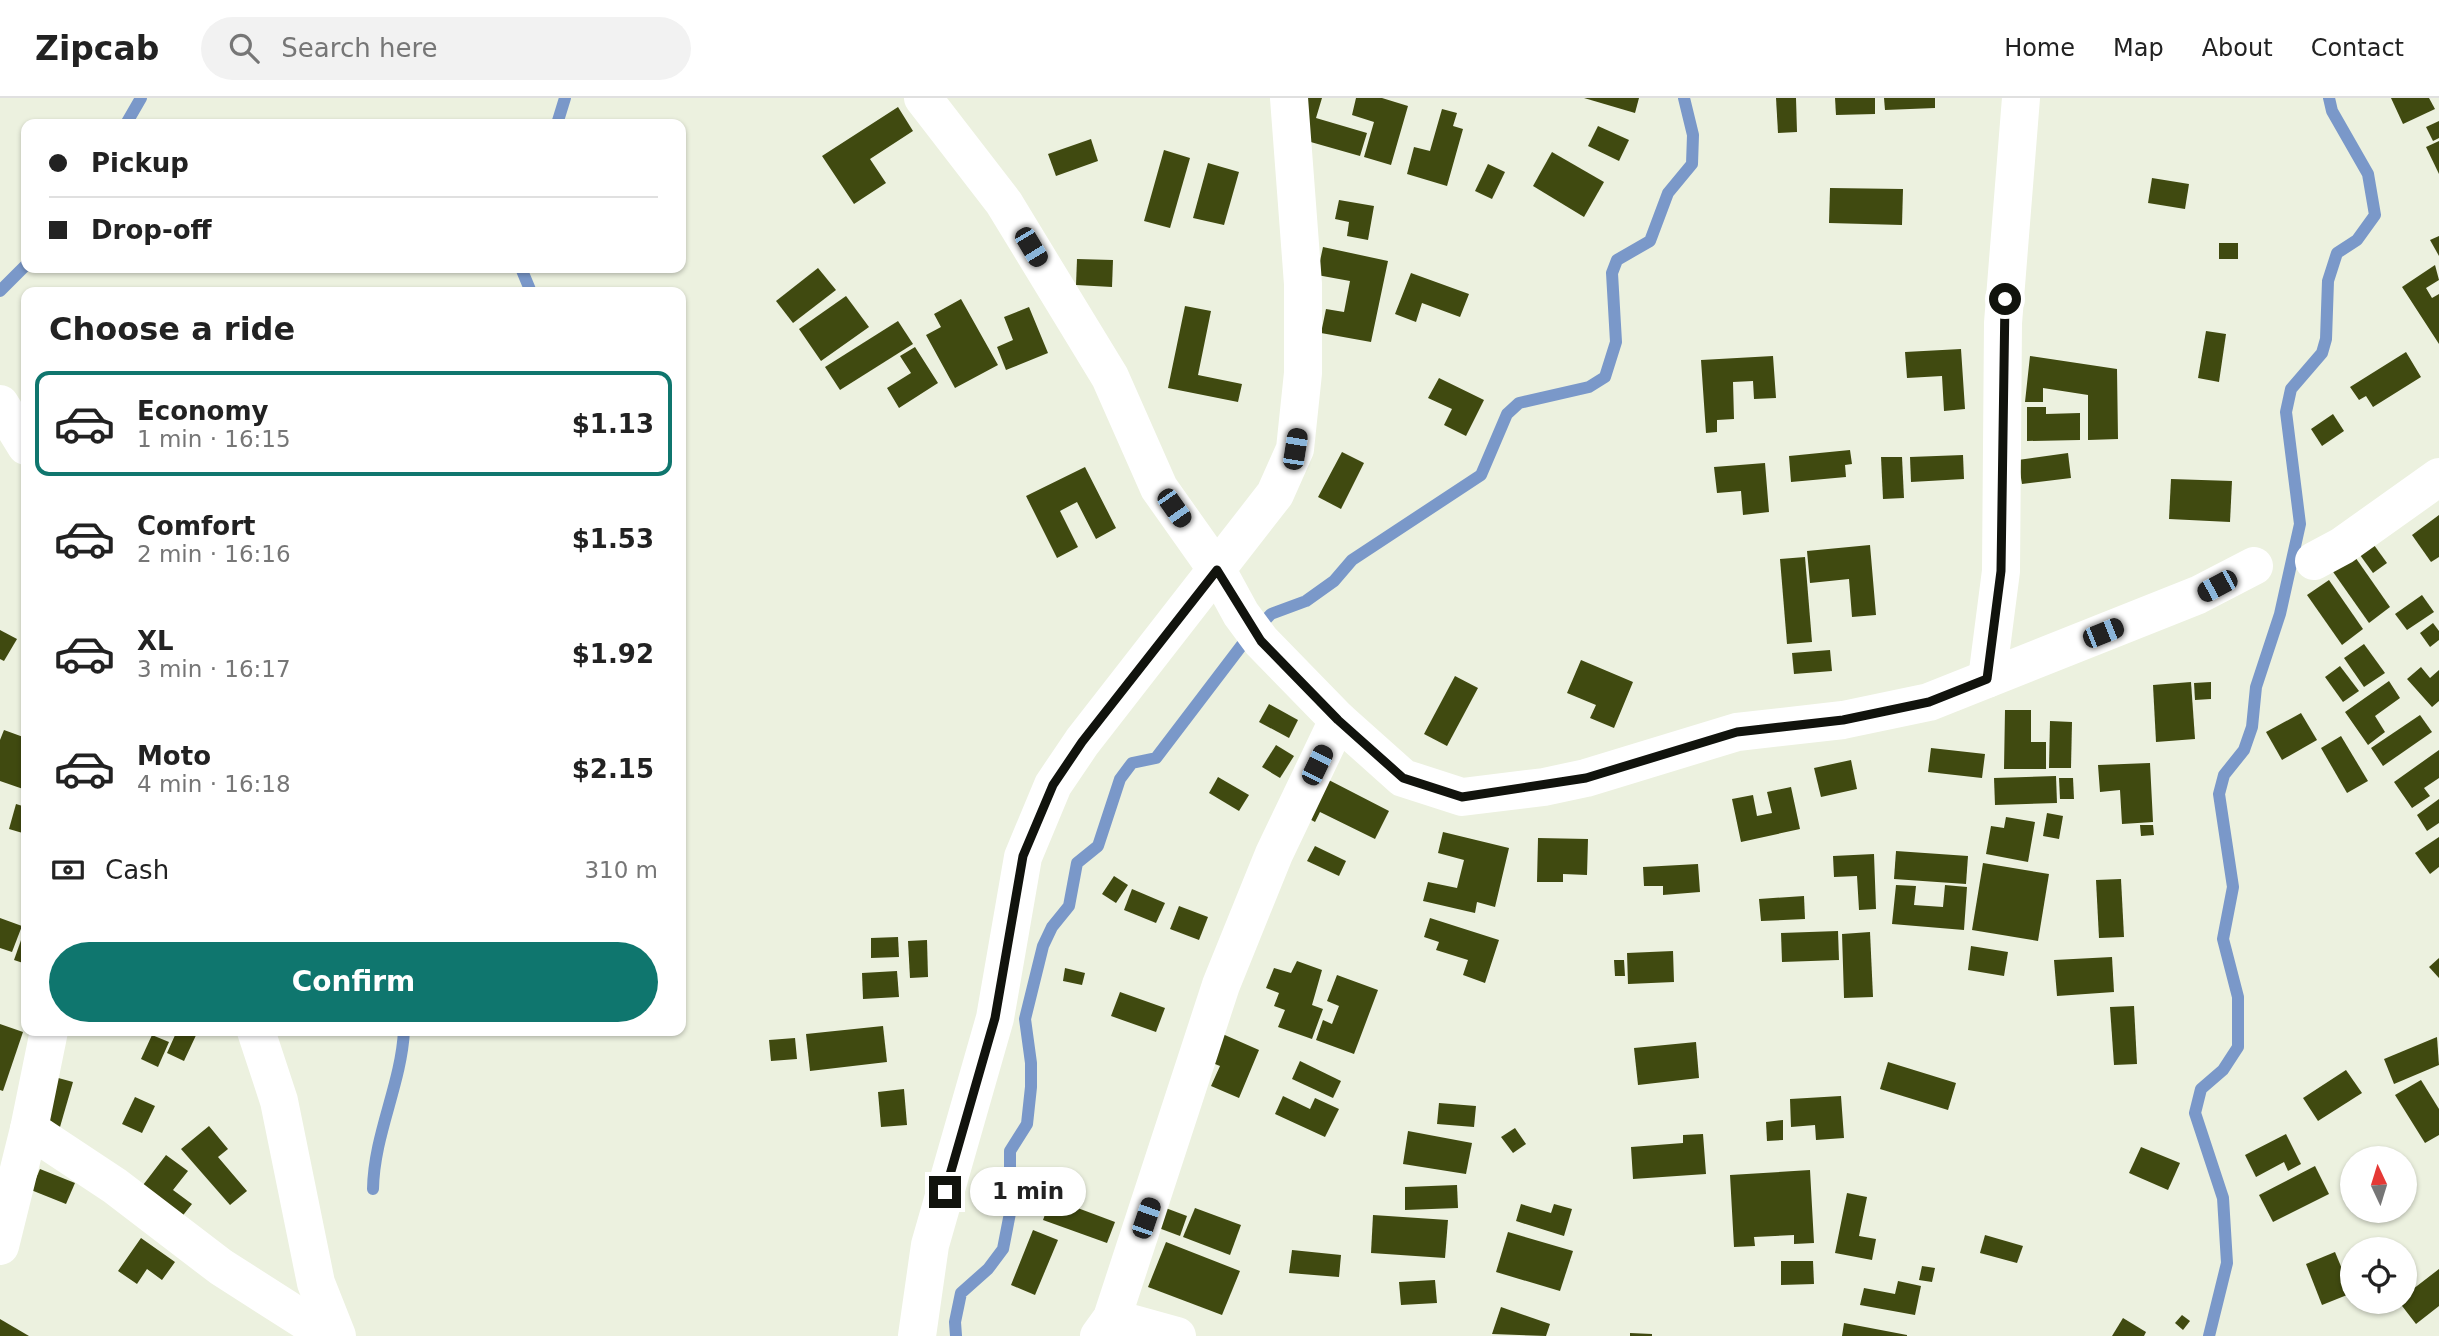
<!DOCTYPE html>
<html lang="en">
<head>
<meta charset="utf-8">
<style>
  :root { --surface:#fff; --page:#f2f2f2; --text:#222; --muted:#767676; --line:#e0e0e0; --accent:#0f766e }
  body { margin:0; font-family:"DejaVu Sans",sans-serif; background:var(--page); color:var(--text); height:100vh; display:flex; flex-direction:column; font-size:26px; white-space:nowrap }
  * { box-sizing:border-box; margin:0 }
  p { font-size:23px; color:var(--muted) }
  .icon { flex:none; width:38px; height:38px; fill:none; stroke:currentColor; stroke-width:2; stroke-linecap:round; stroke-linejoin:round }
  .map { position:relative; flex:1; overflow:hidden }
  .sheet { position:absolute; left:21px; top:189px; width:665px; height:749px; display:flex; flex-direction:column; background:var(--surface); border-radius:14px; box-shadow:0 2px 5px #0004 }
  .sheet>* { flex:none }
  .top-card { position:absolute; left:21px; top:21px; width:665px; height:154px; border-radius:14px; box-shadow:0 2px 5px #0004; display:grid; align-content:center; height:154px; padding:0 28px; background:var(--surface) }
  .needle { width:46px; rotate:356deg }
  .tools { position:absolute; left:2340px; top:1048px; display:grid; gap:14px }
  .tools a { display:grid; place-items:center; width:77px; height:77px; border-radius:50%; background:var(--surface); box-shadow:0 2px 5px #0004; font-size:35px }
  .end { position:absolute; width:32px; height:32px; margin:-16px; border:9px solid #11130d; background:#fff; box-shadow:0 0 0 4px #fff }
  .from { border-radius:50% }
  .bubble { position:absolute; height:49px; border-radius:24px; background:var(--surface); box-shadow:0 2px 5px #0004; font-size:23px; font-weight:600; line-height:49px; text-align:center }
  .car { position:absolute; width:21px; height:42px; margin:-21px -10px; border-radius:9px; box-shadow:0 0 5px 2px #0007; background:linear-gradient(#222 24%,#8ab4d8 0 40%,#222 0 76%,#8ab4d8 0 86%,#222 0) }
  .top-card b { display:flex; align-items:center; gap:24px; height:66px; font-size:26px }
  .top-card b+b { border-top:2px solid var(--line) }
  .top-card i { width:18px; height:18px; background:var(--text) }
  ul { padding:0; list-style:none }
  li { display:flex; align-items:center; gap:21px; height:105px; margin:0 14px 10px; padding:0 14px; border:4px solid transparent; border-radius:14px }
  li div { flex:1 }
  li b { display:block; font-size:26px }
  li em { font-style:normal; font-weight:600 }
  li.on { border-color:var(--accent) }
  li>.icon { width:63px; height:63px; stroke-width:1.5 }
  h2 { padding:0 28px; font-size:32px; line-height:84px }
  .pay { display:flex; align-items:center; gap:18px; height:77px; padding:0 28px; font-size:26px }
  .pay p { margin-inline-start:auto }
  .cta { display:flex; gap:14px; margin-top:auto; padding:14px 28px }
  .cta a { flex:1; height:80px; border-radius:42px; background:var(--accent); color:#fff; font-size:28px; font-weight:600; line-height:80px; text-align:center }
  header { display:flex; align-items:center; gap:42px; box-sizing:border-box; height:98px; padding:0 35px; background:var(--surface); border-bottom:2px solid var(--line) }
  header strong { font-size:33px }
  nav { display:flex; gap:38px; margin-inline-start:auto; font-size:24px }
  .search { width:490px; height:63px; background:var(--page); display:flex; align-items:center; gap:18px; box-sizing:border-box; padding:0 24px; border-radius:38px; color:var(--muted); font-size:26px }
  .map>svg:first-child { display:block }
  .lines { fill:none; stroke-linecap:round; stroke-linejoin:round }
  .stream { stroke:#7a98c9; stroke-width:12 }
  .building { fill:#404a10 }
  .street { stroke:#fff; stroke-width:38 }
  .route { stroke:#11130d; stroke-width:9 }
</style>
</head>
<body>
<header>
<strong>Zipcab</strong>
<div class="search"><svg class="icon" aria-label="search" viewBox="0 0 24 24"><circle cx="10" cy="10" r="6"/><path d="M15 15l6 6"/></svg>Search here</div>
<nav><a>Home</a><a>Map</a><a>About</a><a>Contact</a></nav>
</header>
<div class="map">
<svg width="2439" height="1238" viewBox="0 0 2439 1238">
  <rect width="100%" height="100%" fill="#ecf1df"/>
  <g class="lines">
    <!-- stream -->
    <g class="stream">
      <polyline points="126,26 141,0"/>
      <polyline points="557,26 565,0"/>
      <polyline points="521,170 531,194"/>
      <polyline points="0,193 26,167"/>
      <path d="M373,1091C374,1036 401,987 404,933"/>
      <polyline points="956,1238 955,1224 961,1195 988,1171 1003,1151 1010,1115 1010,1053 1027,1026 1031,989 1031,965 1025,921 1043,848 1052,829 1069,808 1077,765 1098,748 1120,681 1132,665 1156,660 1242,547 1271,516 1306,503 1334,483 1352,462 1481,377 1507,316 1519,305 1589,289 1605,279 1616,244 1612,175 1617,162 1650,143 1668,95 1692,66 1693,37 1684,0"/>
      <polyline points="2209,1238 2227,1165 2223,1100 2195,1015 2201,991 2223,972 2238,949 2238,899 2223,841 2233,789 2219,696 2224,677 2244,652 2252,629 2256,589 2280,516 2300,426 2286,314 2291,291 2322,255 2326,241 2328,183 2337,155 2357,142 2375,117 2368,76 2332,13 2329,0"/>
    </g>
  </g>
  <!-- building -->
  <g class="building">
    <polygon points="1296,0 1322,0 1316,20 1367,35 1360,58 1286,37"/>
    <polygon points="1356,0 1382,0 1408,8 1391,67 1364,59 1374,24 1352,17"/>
    <polygon points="1584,0 1639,0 1635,15"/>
    <polygon points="1776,0 1796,0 1797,34 1778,35"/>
    <polygon points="1835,0 1875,0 1875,16 1836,17"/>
    <polygon points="1884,0 1935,0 1935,10 1885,12"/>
    <polygon points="2391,0 2429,0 2435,11 2403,26"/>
    <polygon points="898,9 913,33 870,61 886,85 854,106 822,58"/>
    <polygon points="1442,11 1457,15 1453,28 1463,31 1447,88 1407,76 1414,49 1430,53"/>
    <polygon points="2439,23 2439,40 2433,43 2426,29"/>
    <polygon points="1598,28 1629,42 1619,63 1588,48"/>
    <polygon points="1091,41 1098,63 1056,78 1048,56"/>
    <polygon points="2439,43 2439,76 2426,49"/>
    <polygon points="1164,52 1190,60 1170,130 1144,123"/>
    <polygon points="1552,54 1604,84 1584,119 1533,88"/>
    <polygon points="1208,65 1239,74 1224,127 1193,120"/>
    <polygon points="1488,66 1505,74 1492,101 1475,93"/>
    <polygon points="2152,80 2189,86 2185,111 2148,105"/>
    <polygon points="1830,90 1903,91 1902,127 1829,125"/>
    <polygon points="1339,102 1374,108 1368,142 1347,138 1349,124 1335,121"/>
    <polygon points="2439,138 2439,158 2430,142"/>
    <rect x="2219" y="145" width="19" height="16"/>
    <polygon points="1323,149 1388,163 1371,244 1321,235 1326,211 1344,214 1350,183 1317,177"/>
    <polygon points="1077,161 1113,162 1112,189 1076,187"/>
    <polygon points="2435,167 2439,182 2426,190 2432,200 2439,196 2439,246 2402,189"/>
    <polygon points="818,170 836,192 793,225 776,203"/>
    <polygon points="1411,175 1469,196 1460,219 1422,205 1416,224 1395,216"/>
    <polygon points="846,198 869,229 821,263 799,231"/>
    <polygon points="961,201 998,267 955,290 926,237 941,229 934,216"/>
    <polygon points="1185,208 1211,213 1198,277 1242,286 1238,304 1168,290"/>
    <polygon points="1029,209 1048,255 1006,272 997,249 1013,242 1004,219"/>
    <polygon points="898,223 913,246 840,292 825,269"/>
    <polygon points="2206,233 2226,236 2219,284 2198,280"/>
    <polygon points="915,249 938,285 899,310 887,290 911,275 900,258"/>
    <polygon points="1961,251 1965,311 1944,313 1942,278 1907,280 1905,254"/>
    <polygon points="2406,254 2421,279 2373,309 2366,298 2359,302 2350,289"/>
    <polygon points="1773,258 1776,300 1754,301 1753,283 1733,284 1734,321 1717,322 1717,334 1706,335 1701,262"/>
    <polygon points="2030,258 2117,271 2118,341 2088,342 2088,297 2043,290 2043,304 2025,304"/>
    <polygon points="1439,280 1484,302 1466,338 1444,327 1452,311 1428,300"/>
    <polygon points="2027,309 2046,309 2046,316 2080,315 2080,342 2027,343"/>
    <polygon points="2333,316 2344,333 2322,348 2311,331"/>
    <polygon points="1850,352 1852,366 1845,367 1846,379 1791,384 1789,358"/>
    <polygon points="1342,354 1364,365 1341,411 1318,399"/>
    <polygon points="2068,355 2071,380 2022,386 2018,362"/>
    <polygon points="1963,357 1964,381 1911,384 1910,359"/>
    <polygon points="1881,359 1902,359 1904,400 1883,401"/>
    <polygon points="1765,365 1769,414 1743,417 1741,393 1717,395 1714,369"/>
    <polygon points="1085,369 1116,430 1096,441 1077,404 1060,413 1078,449 1057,460 1026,398"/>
    <polygon points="2171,381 2232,383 2230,424 2169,421"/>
    <polygon points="2439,417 2439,459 2431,464 2412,437"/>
    <polygon points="1870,447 1876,517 1852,519 1849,481 1810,485 1807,453"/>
    <polygon points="2374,447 2387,465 2373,475 2360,457"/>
    <polygon points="2353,456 2390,509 2369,525 2331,471"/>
    <polygon points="1805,459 1812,544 1787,546 1780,461"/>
    <polygon points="2329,482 2363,531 2342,547 2307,497"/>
    <polygon points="2422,497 2434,514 2407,532 2395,516"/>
    <polygon points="2433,525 2439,533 2439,542 2430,549 2420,535"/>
    <polygon points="0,532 17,541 4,563 0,561"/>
    <polygon points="2364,546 2385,575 2364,589 2344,560"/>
    <polygon points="1830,552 1832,573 1794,576 1792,555"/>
    <polygon points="1581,562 1633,584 1614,630 1590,620 1596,607 1567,595"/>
    <polygon points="2340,568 2359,593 2343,604 2325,579"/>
    <polygon points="2421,569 2430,580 2439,572 2439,603 2432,609 2407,581"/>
    <polygon points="1455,578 1478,590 1447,648 1424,636"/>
    <polygon points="2389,583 2400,600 2375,618 2385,634 2368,647 2345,614"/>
    <polygon points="2191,584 2195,641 2156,644 2153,587"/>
    <polygon points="2211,584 2211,601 2195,602 2194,585"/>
    <polygon points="1269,606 1298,622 1289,640 1259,624"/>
    <polygon points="2005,612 2031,612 2031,644 2046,644 2046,671 2004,671"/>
    <polygon points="2301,615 2317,642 2282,662 2266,634"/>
    <polygon points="2420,617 2432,634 2383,668 2371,650"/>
    <polygon points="2050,623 2072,624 2071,670 2049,670"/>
    <polygon points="4,632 26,640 26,692 0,683 0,642"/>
    <polygon points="2341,638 2368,683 2347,695 2321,650"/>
    <polygon points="1276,647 1294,658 1280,680 1262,669"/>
    <polygon points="1931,650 1985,656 1982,680 1928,674"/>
    <polygon points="2439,652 2439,680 2424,690 2430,698 2412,710 2394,684"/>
    <polygon points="1851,662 1857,691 1821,699 1814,670"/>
    <polygon points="2150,665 2153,724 2122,726 2120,692 2100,694 2098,667"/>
    <polygon points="2056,678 2057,705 1995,707 1994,680"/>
    <polygon points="1218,679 1249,697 1239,713 1209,695"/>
    <polygon points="1323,679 1389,713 1375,741 1320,714 1315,724 1304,718"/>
    <polygon points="2059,680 2073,680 2074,701 2060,701"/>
    <polygon points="1791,689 1800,731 1741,744 1732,701 1753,697 1757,718 1772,715 1767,694"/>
    <polygon points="2439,701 2439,725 2427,733 2417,717"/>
    <polygon points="16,706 26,709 26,736 9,731"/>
    <polygon points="2047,715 2063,718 2059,741 2043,738"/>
    <polygon points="2006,719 2035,724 2028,764 1986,756 1991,728 2004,730"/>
    <polygon points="2140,727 2153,727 2154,737 2141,738"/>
    <polygon points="1443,734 1509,750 1495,809 1477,804 1475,815 1423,803 1428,784 1457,790 1464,762 1438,755"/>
    <polygon points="2439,739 2439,769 2430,776 2415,755"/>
    <polygon points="1538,740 1588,741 1587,777 1563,776 1563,784 1537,784"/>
    <polygon points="1315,748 1346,763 1339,778 1307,763"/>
    <polygon points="1896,753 1968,758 1966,786 1894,781"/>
    <polygon points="1874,756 1876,811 1859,812 1857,778 1834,779 1833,758"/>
    <polygon points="1983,765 2049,776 2038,843 1972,832"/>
    <polygon points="1698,766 1700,794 1663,797 1663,788 1644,788 1643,769"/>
    <polygon points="1114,778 1128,787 1116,805 1102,796"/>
    <polygon points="2121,781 2124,839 2099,840 2096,782"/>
    <polygon points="1896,787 1916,788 1914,807 1943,809 1945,787 1967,789 1964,832 1892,826"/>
    <polygon points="1132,791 1165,805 1156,825 1124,812"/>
    <polygon points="1804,798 1805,821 1761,823 1759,801"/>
    <polygon points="1179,808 1208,819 1199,842 1170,831"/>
    <polygon points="0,820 22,828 12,854 0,850"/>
    <polygon points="1430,820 1499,842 1485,885 1463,877 1468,862 1436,852 1439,844 1424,839"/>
    <polygon points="26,828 26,866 14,862"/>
    <polygon points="1838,833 1839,862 1782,864 1781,835"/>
    <polygon points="1870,834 1873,899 1844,900 1842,836"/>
    <polygon points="898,839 899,859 871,860 871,840"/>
    <polygon points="927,842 928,879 910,880 908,843"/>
    <polygon points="1971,848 2008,854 2004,878 1968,872"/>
    <polygon points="1673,853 1674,884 1628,886 1627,855"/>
    <polygon points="2112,859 2114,894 2057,898 2054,862"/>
    <polygon points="2439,860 2439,880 2429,869"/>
    <polygon points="1614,862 1624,862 1625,878 1615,878"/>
    <polygon points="1297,863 1322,872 1312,907 1323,911 1312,941 1278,929 1285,912 1274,908 1279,895 1266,890 1274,870 1291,875"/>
    <polygon points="1065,870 1085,875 1082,887 1063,883"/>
    <polygon points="897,873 899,899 863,901 862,875"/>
    <polygon points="1337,877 1378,892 1354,956 1316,942 1323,922 1332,926 1339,908 1327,903"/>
    <polygon points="1120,894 1165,910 1156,934 1111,918"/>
    <polygon points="2134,908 2137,966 2114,967 2110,909"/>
    <polygon points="0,926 23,934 3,993 0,992"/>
    <polygon points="883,928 887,964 810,973 806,936"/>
    <polygon points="170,933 198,933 184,963 167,955 176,935"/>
    <polygon points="1218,934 1259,952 1239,1000 1211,988 1220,968 1205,962"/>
    <polygon points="152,937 169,944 158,969 141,961"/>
    <polygon points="2437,939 2439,967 2394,986 2384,961"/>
    <polygon points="795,940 797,961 771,963 769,942"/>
    <polygon points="1696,944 1699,980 1638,987 1634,950"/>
    <polygon points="1300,963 1341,983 1333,1000 1292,981"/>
    <polygon points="1888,964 1956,985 1948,1012 1880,991"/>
    <polygon points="2346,972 2362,995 2318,1023 2303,1000"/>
    <polygon points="51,978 73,984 60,1029 38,1023"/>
    <polygon points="2421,982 2439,1011 2439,1037 2425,1045 2395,997"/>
    <polygon points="904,991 907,1027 881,1029 878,994"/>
    <polygon points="1283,998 1310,1011 1315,1000 1339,1011 1325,1039 1275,1016"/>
    <polygon points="1841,998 1844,1040 1816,1042 1815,1027 1791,1029 1790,1001"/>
    <polygon points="135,999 155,1008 142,1035 122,1026"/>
    <polygon points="1439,1005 1476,1008 1474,1029 1437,1026"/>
    <polygon points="1783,1022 1783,1042 1767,1043 1766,1024"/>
    <polygon points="209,1028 228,1051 218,1059 247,1093 230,1107 181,1051"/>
    <polygon points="1515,1030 1526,1046 1513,1055 1501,1039"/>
    <polygon points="1408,1033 1472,1045 1466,1076 1403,1066"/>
    <polygon points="1703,1036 1706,1076 1633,1081 1631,1049 1683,1045 1683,1037"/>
    <polygon points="2286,1036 2301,1066 2288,1073 2284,1064 2256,1079 2245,1057"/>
    <polygon points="2141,1049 2180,1065 2168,1092 2129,1075"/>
    <polygon points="166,1057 188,1073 173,1092 192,1106 180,1121 140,1091"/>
    <polygon points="2315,1068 2329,1096 2273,1124 2259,1097"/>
    <polygon points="40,1071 75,1085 66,1106 31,1092"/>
    <polygon points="1810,1072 1814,1145 1794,1146 1794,1137 1754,1139 1755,1148 1734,1149 1730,1077"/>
    <polygon points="1457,1087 1458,1110 1405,1112 1405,1089"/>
    <polygon points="1847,1095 1867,1099 1859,1138 1876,1141 1872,1162 1835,1155"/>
    <polygon points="1051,1100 1115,1124 1107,1145 1043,1122"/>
    <polygon points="1521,1106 1551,1115 1554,1106 1572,1111 1564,1138 1516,1123"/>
    <polygon points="1163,1109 1187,1118 1180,1138 1156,1129"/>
    <polygon points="1195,1110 1241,1127 1230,1157 1183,1139"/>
    <polygon points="1373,1117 1448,1122 1445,1160 1371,1155"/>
    <polygon points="1033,1132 1058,1142 1035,1197 1011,1187"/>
    <polygon points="1508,1134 1573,1153 1560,1193 1496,1174"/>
    <polygon points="1985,1137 2023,1148 2017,1165 1980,1155"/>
    <polygon points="141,1140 175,1164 162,1182 147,1171 137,1186 118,1173"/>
    <polygon points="1166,1144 1240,1173 1222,1217 1148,1189"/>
    <polygon points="1292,1152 1341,1157 1339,1179 1289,1175"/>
    <polygon points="2335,1154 2352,1195 2322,1207 2306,1166"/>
    <polygon points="1781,1163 1813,1163 1814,1186 1781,1187"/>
    <polygon points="1922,1168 1935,1170 1932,1184 1919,1182"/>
    <polygon points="2439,1171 2439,1208 2416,1226 2399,1204 2404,1204 2404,1198"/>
    <polygon points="1435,1182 1437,1205 1401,1207 1399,1184"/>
    <polygon points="1898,1183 1921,1188 1915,1217 1860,1207 1864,1190 1895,1196"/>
    <polygon points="1501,1209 1550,1226 1546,1238 1492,1236"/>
    <polygon points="2182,1217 2190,1223 2183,1232 2175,1225"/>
    <polygon points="2123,1220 2146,1234 2144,1238 2112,1238"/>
    <polygon points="0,1221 29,1238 0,1238"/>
    <polygon points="1844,1225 1907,1237 1907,1238 1842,1238"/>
    <polygon points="1630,1235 1652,1236 1652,1238 1630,1238"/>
  </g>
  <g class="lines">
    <!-- street -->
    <g class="street">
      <polyline points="923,0 1004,105 1110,279 1159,390 1217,472 1241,516 1261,543 1338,622 1403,680 1462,699 1544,689 1586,680 1737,634 1843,622 1929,604 2198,497 2254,468"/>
      <polyline points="0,306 26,348"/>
      <polyline points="2314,463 2342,448 2439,379"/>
      <polyline points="1987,581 2001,473 2003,225 2021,0"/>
      <polyline points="256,933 279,1003 316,1185 337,1238"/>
      <polyline points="29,1031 115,1088 221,1169 329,1238"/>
      <polyline points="0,1148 29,1031 49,933"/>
      <polyline points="1112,1220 1177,1238"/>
      <polyline points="917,1238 930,1147 995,920 1023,759 1053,687 1082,644 1275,396 1295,351 1303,275 1303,186 1289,0"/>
      <polyline points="1099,1238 1112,1220 1221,887 1274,756 1338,622"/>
    </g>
  </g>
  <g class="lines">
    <!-- route -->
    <polyline class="route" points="945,1094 995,920 1023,758 1053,687 1082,644 1217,472 1261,543 1338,622 1403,680 1462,699 1586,680 1737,634 1843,622 1929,604 1987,581 2001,473 2005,201"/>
  </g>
</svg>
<div class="tools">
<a><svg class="needle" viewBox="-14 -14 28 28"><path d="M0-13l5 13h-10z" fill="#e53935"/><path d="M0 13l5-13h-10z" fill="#767676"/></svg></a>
<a><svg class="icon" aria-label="locate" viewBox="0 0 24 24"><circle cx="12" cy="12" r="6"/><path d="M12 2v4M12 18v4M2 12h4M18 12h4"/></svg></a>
</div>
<i class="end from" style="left:2005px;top:201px"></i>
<i class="end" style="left:945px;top:1094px"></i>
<div class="bubble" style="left:970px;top:1069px;width:116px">1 min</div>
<i class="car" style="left:1031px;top:149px;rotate:149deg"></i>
<i class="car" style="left:1295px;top:351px;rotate:9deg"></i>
<i class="car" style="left:1174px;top:410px;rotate:145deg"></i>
<i class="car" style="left:2217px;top:488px;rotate:242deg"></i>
<i class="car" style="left:2103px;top:535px;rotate:68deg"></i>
<i class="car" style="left:1317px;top:667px;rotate:26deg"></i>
<i class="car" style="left:1146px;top:1120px;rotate:19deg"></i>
<div class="top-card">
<b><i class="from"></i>Pickup</b>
<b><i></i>Drop-off</b>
</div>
<section class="sheet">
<h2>Choose a ride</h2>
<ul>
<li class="on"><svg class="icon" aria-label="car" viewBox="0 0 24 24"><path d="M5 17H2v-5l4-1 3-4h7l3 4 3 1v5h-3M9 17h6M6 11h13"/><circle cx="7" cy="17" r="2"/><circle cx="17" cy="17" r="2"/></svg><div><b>Economy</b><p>1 min · 16:15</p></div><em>$1.13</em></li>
<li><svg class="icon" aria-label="car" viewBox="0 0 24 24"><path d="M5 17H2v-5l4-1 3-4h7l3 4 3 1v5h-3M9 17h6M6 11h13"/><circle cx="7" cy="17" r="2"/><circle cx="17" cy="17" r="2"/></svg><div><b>Comfort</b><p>2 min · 16:16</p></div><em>$1.53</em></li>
<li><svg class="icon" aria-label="car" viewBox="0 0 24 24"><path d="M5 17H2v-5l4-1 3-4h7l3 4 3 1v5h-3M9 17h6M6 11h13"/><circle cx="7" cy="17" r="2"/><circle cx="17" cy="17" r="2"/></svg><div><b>XL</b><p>3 min · 16:17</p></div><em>$1.92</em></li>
<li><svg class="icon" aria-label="car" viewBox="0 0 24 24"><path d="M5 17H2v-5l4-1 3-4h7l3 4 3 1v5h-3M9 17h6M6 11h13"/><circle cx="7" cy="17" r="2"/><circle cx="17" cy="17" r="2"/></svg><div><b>Moto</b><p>4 min · 16:18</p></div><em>$2.15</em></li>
</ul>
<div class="pay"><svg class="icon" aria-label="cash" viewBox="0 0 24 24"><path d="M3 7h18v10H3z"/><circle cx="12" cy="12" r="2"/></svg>Cash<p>310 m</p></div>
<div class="cta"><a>Confirm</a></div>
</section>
</div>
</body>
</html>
